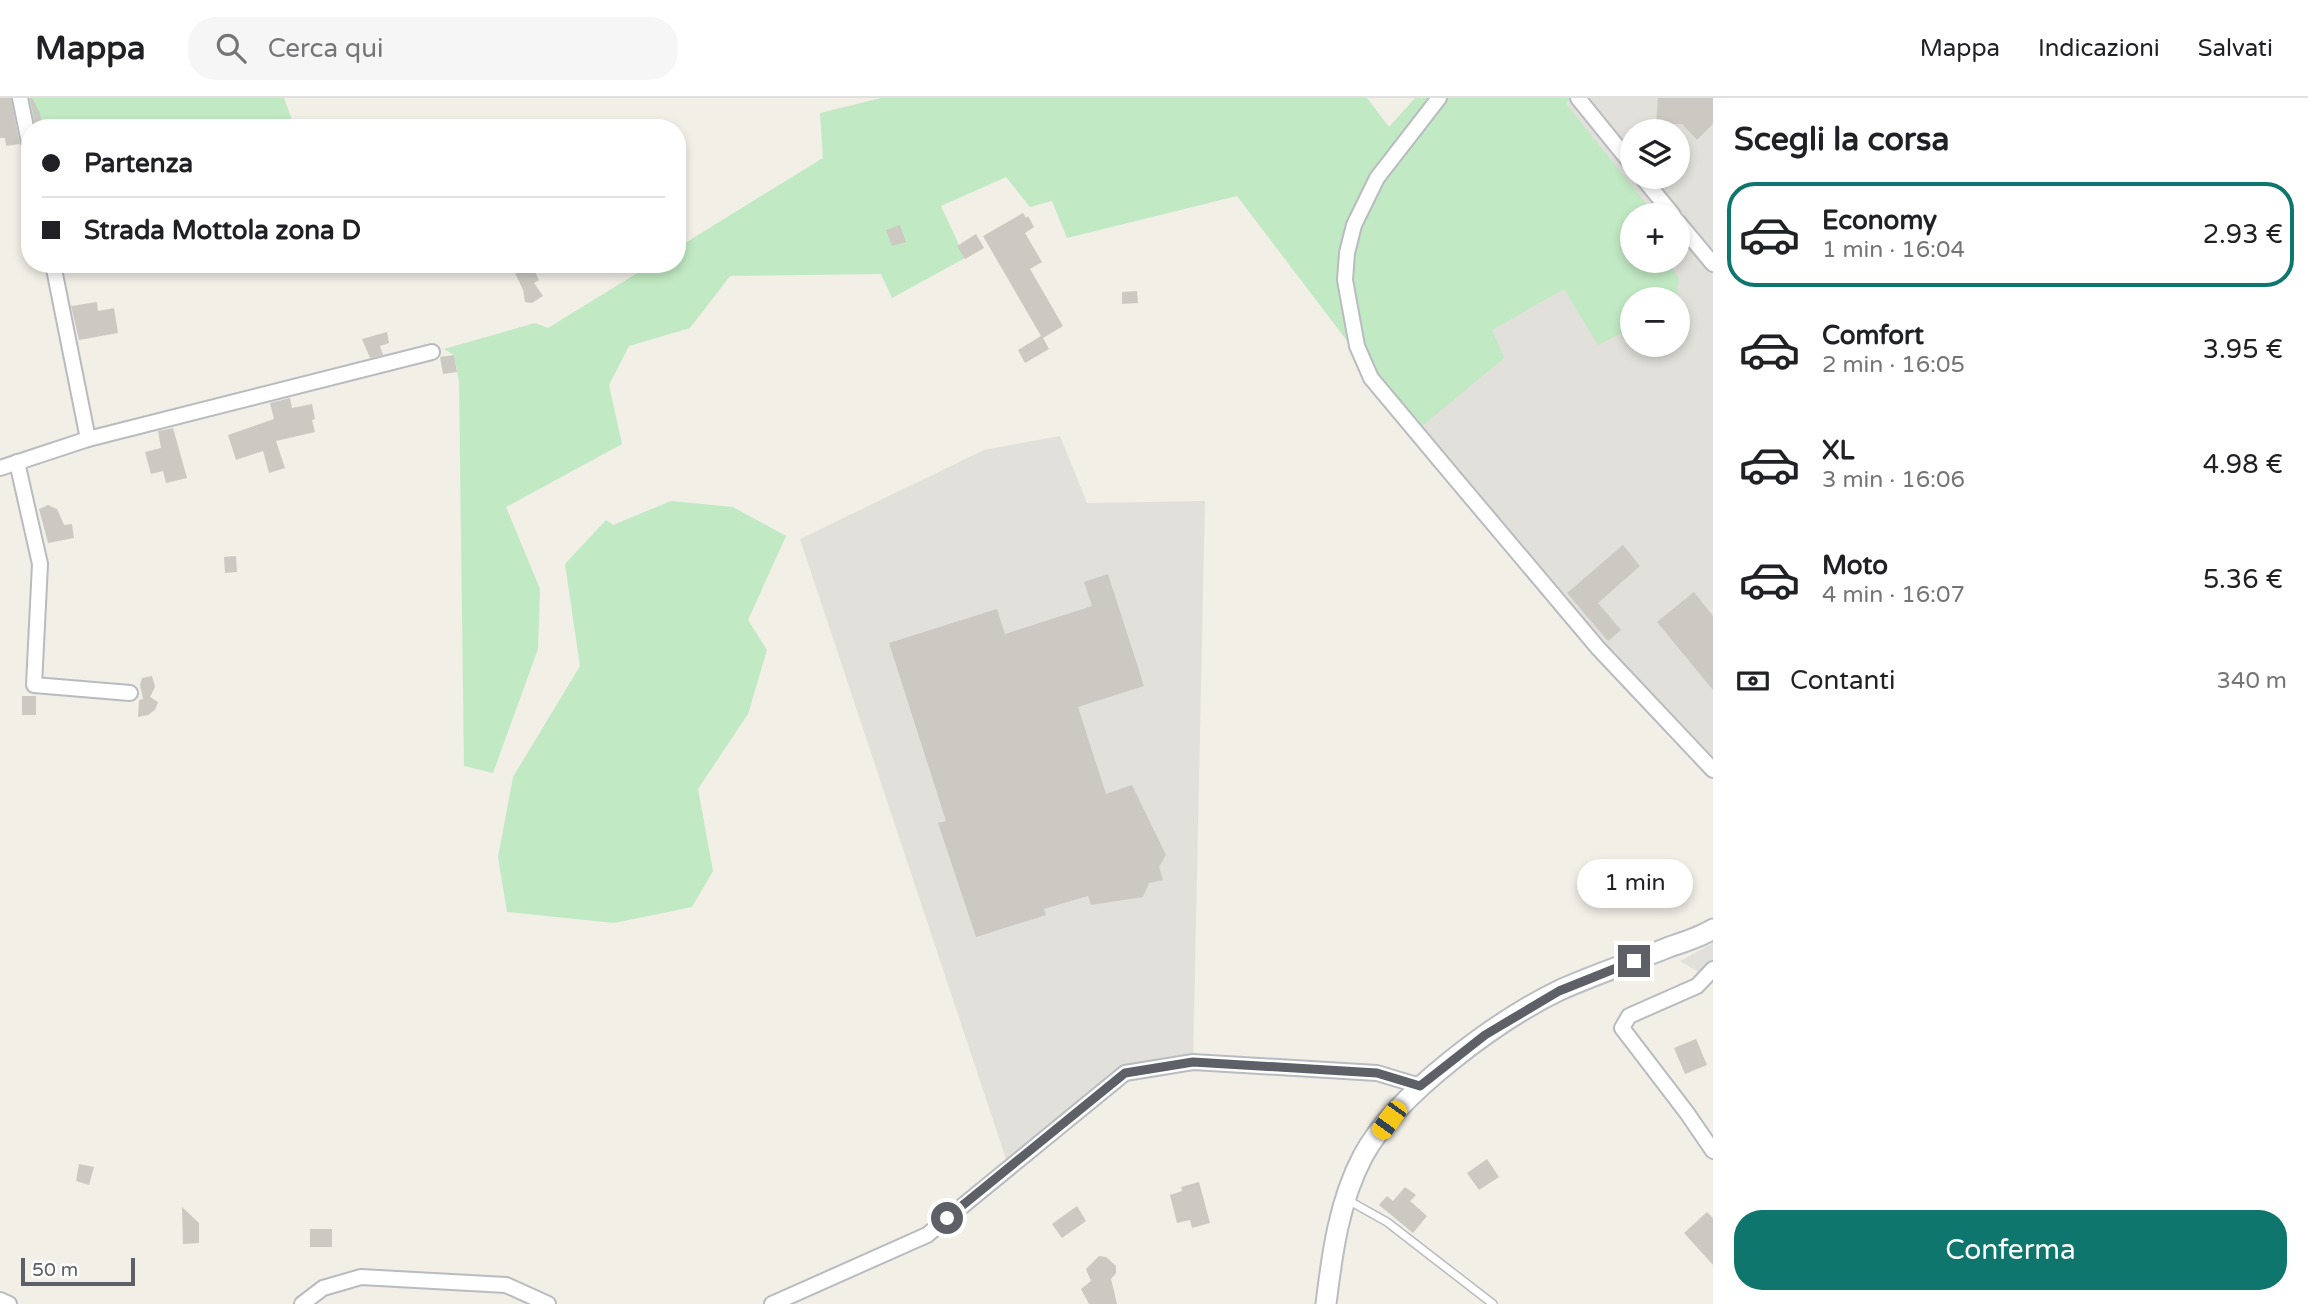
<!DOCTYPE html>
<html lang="it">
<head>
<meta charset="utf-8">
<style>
  :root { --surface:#fff; --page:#f6f6f6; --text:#202124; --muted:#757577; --line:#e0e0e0; --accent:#0f766e }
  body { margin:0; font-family:"Varela Round",sans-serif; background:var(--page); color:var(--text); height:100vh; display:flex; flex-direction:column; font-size:26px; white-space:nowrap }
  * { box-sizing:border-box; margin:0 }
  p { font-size:23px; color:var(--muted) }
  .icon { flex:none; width:38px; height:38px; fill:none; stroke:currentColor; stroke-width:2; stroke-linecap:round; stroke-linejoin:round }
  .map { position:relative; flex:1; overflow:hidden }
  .sheet { display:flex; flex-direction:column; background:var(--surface); width:595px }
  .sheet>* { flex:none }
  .banner { position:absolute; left:21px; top:21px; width:665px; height:154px; border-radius:28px; box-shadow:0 4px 10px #0003; display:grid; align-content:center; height:154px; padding:0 21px; background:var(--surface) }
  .fabs { position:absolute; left:1620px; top:21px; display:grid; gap:14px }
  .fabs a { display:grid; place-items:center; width:70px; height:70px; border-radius:50%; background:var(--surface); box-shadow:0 4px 10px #0003; font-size:35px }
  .scale { position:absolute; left:21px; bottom:18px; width:114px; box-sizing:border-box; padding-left:7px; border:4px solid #5d6167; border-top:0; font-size:19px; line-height:24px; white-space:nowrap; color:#5d6167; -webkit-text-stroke:5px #fff; paint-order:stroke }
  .end { position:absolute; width:32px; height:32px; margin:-16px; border:9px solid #5d6167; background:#fff; box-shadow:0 0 0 4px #fff }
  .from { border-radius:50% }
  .bubble { position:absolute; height:49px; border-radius:24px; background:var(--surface); box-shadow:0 4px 10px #0003; font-size:23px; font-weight:600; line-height:49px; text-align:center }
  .car { position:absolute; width:21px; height:42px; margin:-21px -10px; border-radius:9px; box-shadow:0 0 5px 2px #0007; background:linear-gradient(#f5c518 24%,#345 0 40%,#f5c518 0 76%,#345 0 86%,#f5c518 0) }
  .banner b { display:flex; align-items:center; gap:24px; height:66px; font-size:26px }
  .banner b+b { border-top:2px solid var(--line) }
  .banner i { width:18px; height:18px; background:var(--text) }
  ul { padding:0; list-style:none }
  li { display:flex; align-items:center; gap:21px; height:105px; margin:0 14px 10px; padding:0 7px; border:4px solid transparent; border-radius:28px }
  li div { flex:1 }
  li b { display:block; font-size:26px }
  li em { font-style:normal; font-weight:600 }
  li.active { border-color:var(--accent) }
  li>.icon { width:63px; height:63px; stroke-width:1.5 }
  h2 { padding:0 21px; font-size:32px; line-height:84px }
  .pay { display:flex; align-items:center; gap:18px; height:77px; padding:0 21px; font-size:26px }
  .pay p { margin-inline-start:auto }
  .button { display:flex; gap:14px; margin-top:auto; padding:14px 21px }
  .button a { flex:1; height:80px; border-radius:28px; background:var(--accent); color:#fff; font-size:28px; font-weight:600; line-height:80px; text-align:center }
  header { display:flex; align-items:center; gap:42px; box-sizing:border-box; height:98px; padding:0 35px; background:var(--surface); border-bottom:2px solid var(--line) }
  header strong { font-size:33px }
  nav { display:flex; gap:38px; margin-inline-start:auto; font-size:24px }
  .search { width:490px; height:63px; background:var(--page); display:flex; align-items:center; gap:18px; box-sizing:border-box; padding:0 24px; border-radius:28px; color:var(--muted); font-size:26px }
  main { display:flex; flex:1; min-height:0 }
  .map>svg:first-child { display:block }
  .industrial { fill:#e1e0da; fill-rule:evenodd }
  .green { fill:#c1e9c3 }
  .building { fill:#ccc9c3 }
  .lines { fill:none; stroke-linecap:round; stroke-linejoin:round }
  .lane-casing { stroke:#b8bbc0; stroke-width:10 }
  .street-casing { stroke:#b8bbc0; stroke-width:18 }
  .secondary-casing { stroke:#b9bcc2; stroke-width:23 }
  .lane { stroke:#fff; stroke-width:7 }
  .street { stroke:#fff; stroke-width:14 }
  .secondary { stroke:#fff; stroke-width:19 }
  .route { stroke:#5d6167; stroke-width:9 }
</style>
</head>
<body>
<header>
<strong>Mappa</strong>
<div class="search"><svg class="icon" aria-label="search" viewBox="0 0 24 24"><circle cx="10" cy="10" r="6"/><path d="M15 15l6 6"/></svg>Cerca qui</div>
<nav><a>Mappa</a><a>Indicazioni</a><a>Salvati</a></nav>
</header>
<main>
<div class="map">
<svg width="1713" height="1206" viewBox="0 0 1713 1206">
  <rect width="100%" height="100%" fill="#f1efe6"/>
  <!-- industrial -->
  <g class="industrial">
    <path d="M1439,0H1713V672L1371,280ZM1633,33H1678V79H1633ZM1633,117H1678V163H1633ZM1633,201H1678V247H1633Z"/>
    <polygon points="1060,338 1087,405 1205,403 1193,964 1124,975 1009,1070 800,441 984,352"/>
    <polygon points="1713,845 1713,883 1680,863"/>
  </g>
  <!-- green -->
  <g class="green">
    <polygon points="26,0 284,0 295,30 32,30"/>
    <polygon points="881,0 1367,0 1389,29 1415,0 1570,0 1566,6 1655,117 1633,117 1633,163 1668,163 1679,181 1676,201 1633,201 1633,229 1598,247 1564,191 1492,232 1504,260 1422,328 1421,340 1237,98 1067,140 1052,103 1030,109 1006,79 941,108 965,160 892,200 881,176 730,178 690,230 629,248 609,287 622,346 506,409 540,491 538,551 493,675 464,668 459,283 454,257 444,251 535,225 548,230 652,166 677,166 677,150 823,60 820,15"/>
    <polygon points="671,403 733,409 786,438 748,522 767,552 748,616 698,691 713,773 692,809 614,825 507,814 498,759 513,679 580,568 565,466 606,422 613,427"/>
  </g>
  <!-- building -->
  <g class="building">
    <polygon points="0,0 11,0 20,46 6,48 5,40 0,40"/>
    <polygon points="30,0 32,0 40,15 42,30 36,30"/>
    <polygon points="1658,0 1713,0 1713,26 1697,42 1682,26 1656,27"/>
    <polygon points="1023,115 1026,120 1028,118 1034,129 1025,135 1042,164 1030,171 1063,228 1043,240 1049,251 1025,265 1018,252 1041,238 983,138"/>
    <polygon points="900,127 906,144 892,148 886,132"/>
    <polygon points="976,136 984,150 965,161 957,148"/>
    <polygon points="511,166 531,166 539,182 534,185 543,198 532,205 525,204 523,192"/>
    <polygon points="1137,193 1138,205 1122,206 1122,194"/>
    <polygon points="97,204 98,213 114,210 118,235 79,242 71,208"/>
    <polygon points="387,234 389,245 380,248 383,257 370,260 362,241"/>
    <polygon points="454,257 457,274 443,276 440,259"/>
    <polygon points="290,300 292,310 312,306 315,321 312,322 315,334 276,343 285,370 269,375 263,353 236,362 228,337 274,321 270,305"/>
    <polygon points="173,330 187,380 166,385 163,373 151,376 145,354 161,350 158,333"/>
    <polygon points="48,407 57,411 64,427 72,426 74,440 48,445 39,411"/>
    <polygon points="1623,447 1640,468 1598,505 1621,532 1608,543 1567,495"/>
    <polygon points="236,458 237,474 225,475 224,459"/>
    <polygon points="1108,476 1144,588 1078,609 1106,696 1132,687 1166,757 1159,769 1163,782 1149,785 1143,799 1091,807 1088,798 1044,811 1046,817 976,839 938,725 946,723 889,545 997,511 1005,536 1092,508 1084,484"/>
    <polygon points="1694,494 1713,518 1713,592 1657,524"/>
    <polygon points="152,578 155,589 150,599 158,604 155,612 148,617 138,619 139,602 143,601 140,587 142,580"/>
    <rect x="22" y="598" width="14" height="19"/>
    <polygon points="1696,941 1707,967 1685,976 1674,950"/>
    <polygon points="1487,1061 1499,1079 1479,1092 1467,1075"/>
    <polygon points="79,1066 94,1069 89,1087 76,1083"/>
    <polygon points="1199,1084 1210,1125 1192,1130 1190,1122 1177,1125 1170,1097 1182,1093 1181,1089"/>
    <polygon points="1405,1089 1416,1097 1410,1103 1427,1118 1413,1135 1379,1107 1387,1098 1393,1103"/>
    <polygon points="1077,1108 1086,1123 1062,1140 1052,1126"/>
    <polygon points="182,1109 199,1125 199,1145 183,1146"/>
    <polygon points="1707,1114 1713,1120 1713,1167 1684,1135"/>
    <rect x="310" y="1131" width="22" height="18"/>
    <polygon points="1099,1158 1106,1159 1116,1168 1116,1175 1111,1181 1117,1206 1089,1206 1081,1191 1091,1183 1086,1171"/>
  </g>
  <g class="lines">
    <!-- lane casing -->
    <g class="lane-casing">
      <polyline id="lane" points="1346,1101 1387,1124 1493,1206"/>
    </g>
    <!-- street casing -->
    <g class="street-casing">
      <g id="street">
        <polyline points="20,0 30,49"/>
        <polyline points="1439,0 1377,80 1354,127 1347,155 1345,182 1357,248 1371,280 1453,378 1598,550 1713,672"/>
        <polyline points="1578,0 1633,68"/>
        <polyline points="1642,79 1673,117"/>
        <polyline points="1678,124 1713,166"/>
        <polyline points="53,166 88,341"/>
        <polyline points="17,364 40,466 34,587 130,595"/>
        <polyline points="0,370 88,341 432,254"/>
        <polyline points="1713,871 1697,888 1629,918 1622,930 1687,1015 1713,1053"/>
        <polyline points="0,1202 9,1206"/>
        <polyline points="302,1206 323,1190 361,1179 506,1187 548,1206"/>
        <polyline points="772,1206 927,1137 1125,975 1193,964 1377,975 1420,988"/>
      </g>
    </g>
    <!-- secondary casing -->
    <g class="secondary-casing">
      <path id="secondary" d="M1326,1206C1332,1156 1339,1103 1363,1058C1396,996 1498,922 1560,892C1596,876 1633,864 1669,849C1684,844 1700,839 1713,831"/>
    </g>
    <!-- lane -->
    <use href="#lane" class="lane"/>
    <!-- street -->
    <use href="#street" class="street"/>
    <!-- secondary -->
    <use href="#secondary" class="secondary"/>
  </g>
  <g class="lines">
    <!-- route -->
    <polyline class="route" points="947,1120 1125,975 1193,964 1377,975 1420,988 1485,937 1559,893 1634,863"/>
  </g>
</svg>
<div class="fabs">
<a><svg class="icon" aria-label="layers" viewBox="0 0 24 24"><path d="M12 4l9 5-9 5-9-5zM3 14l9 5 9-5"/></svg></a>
<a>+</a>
<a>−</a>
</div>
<div class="scale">50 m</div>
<i class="end from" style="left:947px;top:1120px"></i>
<i class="end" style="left:1634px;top:863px"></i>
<div class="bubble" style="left:1577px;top:761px;width:116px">1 min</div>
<i class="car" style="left:1389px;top:1022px;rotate:216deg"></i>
<div class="banner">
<b><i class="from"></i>Partenza</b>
<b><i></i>Strada Mottola zona D</b>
</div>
</div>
<section class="sheet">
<h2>Scegli la corsa</h2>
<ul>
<li class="active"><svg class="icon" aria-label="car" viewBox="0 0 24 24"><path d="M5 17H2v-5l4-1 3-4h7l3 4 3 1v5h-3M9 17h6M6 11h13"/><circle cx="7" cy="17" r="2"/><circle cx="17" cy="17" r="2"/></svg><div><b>Economy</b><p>1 min · 16:04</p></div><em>2.93 €</em></li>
<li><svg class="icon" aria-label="car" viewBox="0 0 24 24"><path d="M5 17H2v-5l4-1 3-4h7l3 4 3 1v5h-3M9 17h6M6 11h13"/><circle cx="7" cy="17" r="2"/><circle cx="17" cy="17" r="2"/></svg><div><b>Comfort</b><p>2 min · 16:05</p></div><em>3.95 €</em></li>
<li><svg class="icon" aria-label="car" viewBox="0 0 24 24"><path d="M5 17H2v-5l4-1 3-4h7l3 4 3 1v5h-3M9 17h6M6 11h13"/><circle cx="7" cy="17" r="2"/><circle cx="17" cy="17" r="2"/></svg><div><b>XL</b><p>3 min · 16:06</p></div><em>4.98 €</em></li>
<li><svg class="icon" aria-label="car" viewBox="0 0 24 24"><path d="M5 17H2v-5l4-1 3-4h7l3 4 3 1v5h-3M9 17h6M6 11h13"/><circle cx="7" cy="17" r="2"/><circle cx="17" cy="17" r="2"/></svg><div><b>Moto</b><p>4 min · 16:07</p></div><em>5.36 €</em></li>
</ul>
<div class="pay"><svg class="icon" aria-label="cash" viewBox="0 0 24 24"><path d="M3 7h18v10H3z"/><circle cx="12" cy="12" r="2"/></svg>Contanti<p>340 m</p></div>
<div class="button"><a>Conferma</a></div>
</section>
</main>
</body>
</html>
